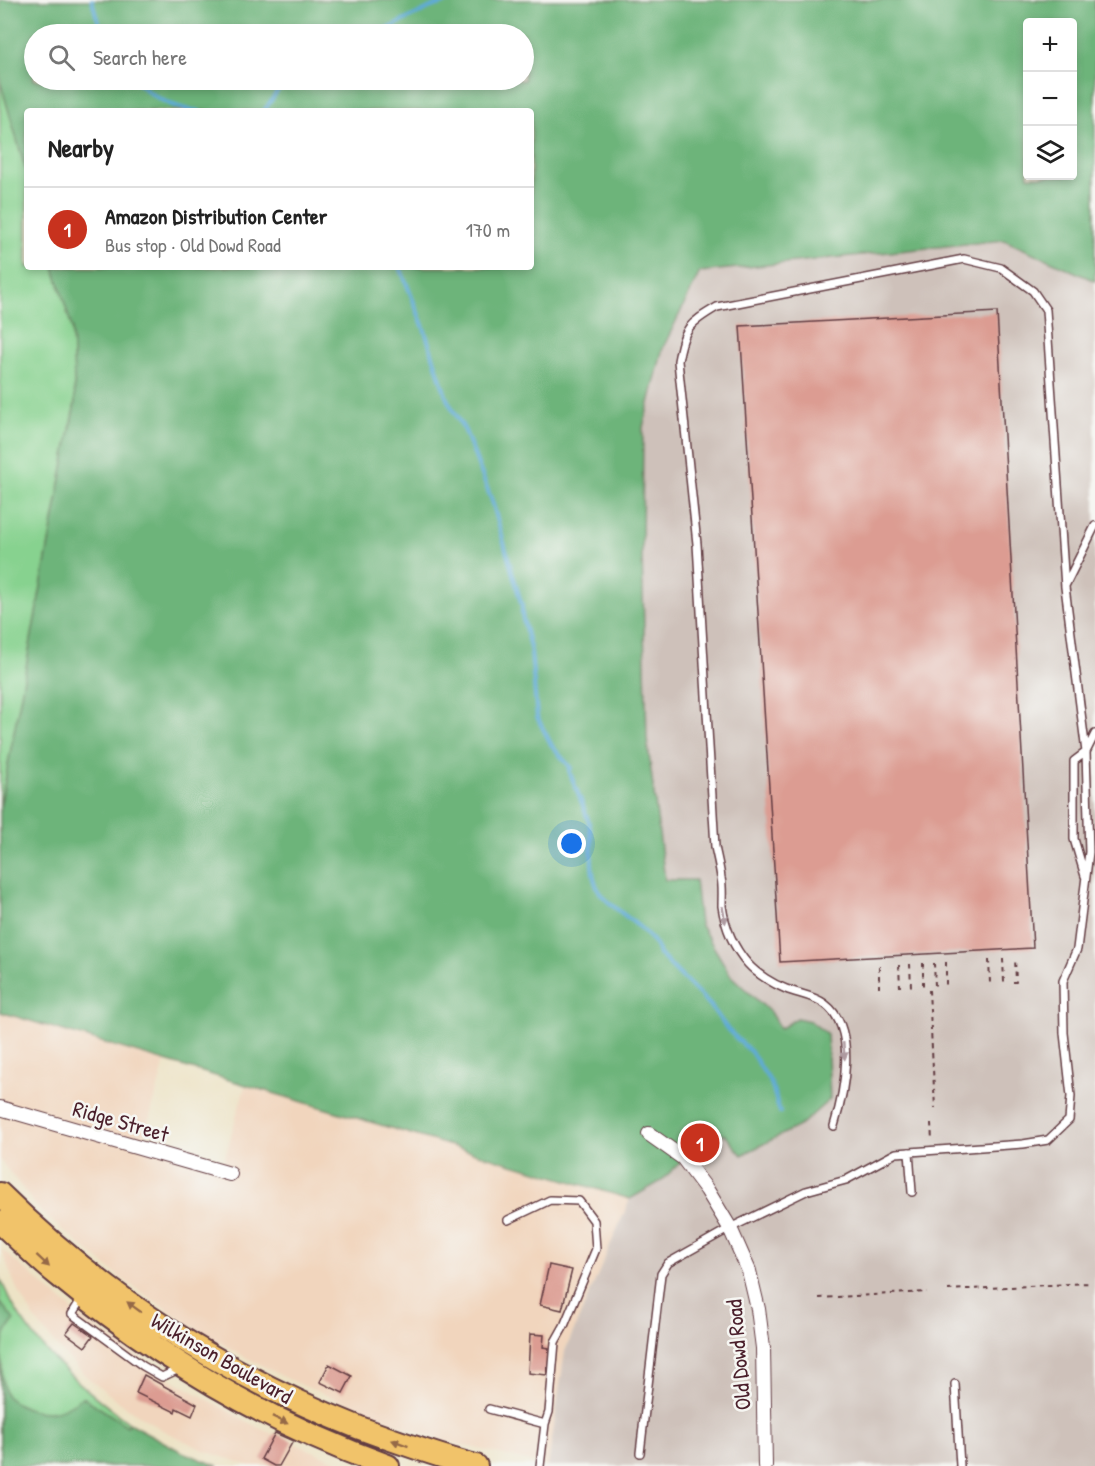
<!DOCTYPE html>
<meta charset="utf-8">
<style>
:root{--surface:#fff;--page:#f2f2f2;--text:#222;--muted:#767676;--line:#e0e0e0;--accent:#c8321e}
body{margin:0;font-family:"Patrick Hand",sans-serif;background:var(--page);color:var(--text)}
.controls{position:absolute;right:18px;top:18px;display:grid;overflow:hidden;border-radius:6px;box-shadow:0 3px 9px #0003}
.controls button{width:54px;height:54px;display:grid;place-items:center;padding:0;border:0;border-bottom:2px solid var(--line);background:var(--surface);color:var(--text);font:30px sans-serif}
.you{position:absolute;left:572px;top:844px;width:21px;height:21px;margin:-15px;border:4px solid #fff;border-radius:50%;background:#1a73e8;box-shadow:0 0 0 9px #1a73e833}
.badge{display:grid;place-items:center;width:39px;height:39px;border-radius:50%;background:var(--accent);color:#fff;font-size:20px;font-weight:700}
.pin{position:absolute;translate:-50% -50%;border:3px solid #fff;box-shadow:0 2px 6px #0006}
.list{margin:0;padding:0;list-style:none}
h2{display:flex;justify-content:space-between;align-items:center;height:78px;margin:0;padding:0 24px;font-size:26px}
h2 small{font-size:20px;font-weight:400;color:var(--muted)}
.list li{display:grid;grid-template-columns:39px 1fr auto;gap:18px;align-items:center;box-sizing:border-box;height:84px;padding:0 24px;border-top:2px solid var(--line)}
.list b{display:block;font-size:22px;white-space:nowrap}
.list p{margin:0;font-size:20px;white-space:nowrap;color:var(--muted)}
.list em{font-size:20px;font-style:normal;color:var(--muted)}
.icon{flex:none;width:33px;height:33px;fill:none;stroke:currentColor;stroke-width:2;stroke-linecap:round;stroke-linejoin:round}
.map{position:relative;flex:none;width:1095px;height:1466px;overflow:hidden}
.search{position:absolute;background:var(--surface);box-shadow:0 3px 9px #0003;left:24px;top:24px;width:510px;height:66px;display:flex;align-items:center;gap:15px;box-sizing:border-box;padding:0 21px;border-radius:33px;color:var(--muted);font-size:22px}
.panel{position:absolute;background:var(--surface);box-shadow:0 3px 9px #0003;left:24px;top:108px;width:510px;height:162px;border-radius:6px}
.map>svg:first-child{display:block}
.built{fill:#f1d5bd}
.industrial{fill:#cec1ba}
.green{fill:#87d28f;stroke:#68785d;stroke-width:1.5}
.forest{fill:#6db47a;stroke:#5c6a52;stroke-width:1.5;fill-rule:evenodd}
.lines{fill:none;stroke-linecap:round;stroke-linejoin:round}
.stream{stroke:#5eaad7;stroke-width:4}
.building{fill:#dc9c92}
.service-casing{stroke:#623c42;stroke-width:10}
.minor-casing{stroke:#623c42;stroke-width:16}
.primary-casing{stroke:#623c42;stroke-width:26}
.path{stroke:#623c42;stroke-width:2;stroke-dasharray:4.5 4.5;stroke-linecap:butt}
.service{stroke:#fff;stroke-width:7}
.minor{stroke:#fff;stroke-width:14}
.primary{stroke:#f1c36a;stroke-width:22}
.oneway{fill:#ae9aa0}
.oneway2{fill:#956947}
.labels{text-anchor:middle;dominant-baseline:central;stroke-width:5;stroke-linejoin:round;paint-order:stroke}
.street-label{font-size:22px;fill:#4a1f2b;stroke:#f6f6f2}
</style>
<div class="map">
<svg width="1095" height="1466" viewBox="0 0 1095 1466">
<rect width="100%" height="100%" fill="#f6f6f2"/>
<filter id="ink" filterUnits="userSpaceOnUse"><feTurbulence type="fractalNoise" baseFrequency=".0167" numOctaves="2"/><feDisplacementMap in="SourceGraphic" scale="12" xChannelSelector="R" yChannelSelector="G"/><feConvolveMatrix kernelMatrix="1 2 1 2 8 2 1 2 1" color-interpolation-filters="sRGB"/></filter>
<filter id="wash" filterUnits="userSpaceOnUse"><feTurbulence type="fractalNoise" baseFrequency=".008" numOctaves="4" result="noise"/><feDisplacementMap in="SourceGraphic" scale="24" xChannelSelector="R" yChannelSelector="G"/><feGaussianBlur stdDeviation="1.35" result="paint"/><feColorMatrix in="noise" values="0 0 0 0 0 0 0 0 0 0 0 0 0 0 0 0 0 1.4 0 .05"/><feComposite in="paint" operator="in"/></filter>
<g filter="url(#wash)">
<rect width="100%" height="100%" fill="#ede3c6"/>
<path class="built" d="M0,1012L165,1062L143,1142L223,1164L245,1086L630,1199L565,1350L548,1466L442,1440L386,1420L290,1380L237,1353L178,1317L121,1278L42,1213L0,1160Z
M1,1249L88,1323L176,1382L259,1428L347,1466H251L208,1452L164,1431L126,1407L90,1380L58,1348L35,1319L16,1287Z"/>
<path class="industrial" d="M1095,230V1466H548L565,1351L630,1199L660,1182L694,1150L752,1090L664,977L531,267Z"/>
<path class="green" d="M0,81L27,174V267H54L72,328L75,403L0,808Z
M0,1277C23,1339 77,1384 129,1423L114,1466H0Z"/>
<path class="forest" d="M0,0H1095V281L1004,240L700,272L663,348L643,427L642,554L647,739L665,880H695L700,924L731,976L770,1012L780,1029L797,1018L810,1021L827,1034L830,1099L801,1125L742,1155L725,1135L711,1133L660,1182L630,1199L0,1012V808L75,403L72,328L54,267H531V111H27V174L0,81ZM1028,22H1072V176H1028ZM34,34H524V80H34Z
M0,1302L14,1320C12,1324 8,1328 6,1332C1,1343 0,1386 7,1396C9,1400 14,1402 18,1404C44,1417 60,1414 83,1397L127,1426L129,1423L182,1452L218,1466H0Z"/>
<g class="lines">
<path class="stream" d="M92,0L96,15L104,34
M377,34L431,7L454,0
M134,80C153,97 173,109 199,111
M264,111L285,80
M400,267L424,328L447,399L465,431L492,501L522,606V615L531,652L537,717L552,746L571,768L569,770C575,788 586,810 590,827C594,850 587,874 601,894C616,913 654,931 659,954L710,1005L728,1030L751,1052L771,1083L780,1112"/>
</g>
<g id="blocks">
<path class="building" d="M997,312L1033,948L780,962L740,326Z
M549,1265L572,1270L562,1310L540,1305Z
M74,1323L93,1336L85,1347L66,1333Z
M530,1334L544,1335L543,1347L549,1348L547,1375L528,1373Z
M329,1364L352,1376L343,1393L320,1382Z
M144,1375L197,1404L192,1416L176,1408L175,1412L136,1393Z
M275,1433L293,1441L279,1466H274L261,1459Z"/>
</g>
</g>
<g filter="url(#ink)">
<use href="#blocks" fill-opacity="0" stroke="#623c42" stroke-width="1.5"/>
<g class="lines">
<defs>
<path id="service" d="M1065,586L1095,526
M1085,876L1074,839V761L1086,752L1095,734
M909,1152L912,1192
M508,1220L550,1200L579,1201L594,1221L596,1249L564,1326L555,1342L549,1412L545,1424
M82,1298L72,1314L143,1366L162,1377L179,1369
M955,1384L960,1466
M489,1409L545,1424L540,1466
M640,1453L661,1274L668,1263L730,1228L806,1191L846,1180L896,1153L1023,1144L1048,1140L1069,1120L1071,1096L1064,1033L1063,981L1077,949L1089,852L1086,752L1065,587L1046,310L1033,291L1001,268L964,259L717,307C688,324 684,328 678,361L697,544L715,847C717,857 720,868 721,878C723,887 722,897 722,906C725,927 734,948 748,964C757,974 773,984 786,989C799,994 815,996 825,1004C858,1028 844,1094 834,1126"/>
<path id="minor" d="M0,1108L230,1174
M649,1134L683,1158L707,1190L730,1228L749,1271L758,1309L763,1348L765,1466"/>
<path id="primary" d="M0,1194C103,1296 225,1375 360,1428C398,1442 437,1456 476,1466
M0,1222C19,1239 37,1258 57,1274C156,1356 267,1423 388,1466"/>
</defs>
<use href="#service" class="service-casing"/>
<use href="#minor" class="minor-casing"/>
<use href="#primary" class="primary-casing"/>
<path class="path" d="M1003,959L1004,982
M989,960L990,983
M946,962V985
M923,963V986
M934,963L935,986
M910,964L911,987
M899,965L900,987
M879,966V988
M1013,982H1016L1015,958
M929,990L935,1108
M931,1123L932,1140
M948,1290L1090,1283
M819,1298L927,1292"/>
<use href="#service" class="service"/>
<use href="#minor" class="minor"/>
<use href="#primary" class="primary"/>
</g>
<defs><path id="oneway-solid" d="M-6-.8H1V-3.2L6.5 0L1 3.2V.8H-6Z" transform="scale(1.5)"/></defs>
<g class="oneway">
<use href="#oneway-solid" transform="translate(724 915) rotate(80)"/>
<use href="#oneway-solid" transform="translate(844 1051) rotate(85)"/>
</g>
<g class="oneway2">
<use href="#oneway-solid" transform="translate(43 1261) rotate(43)"/>
<use href="#oneway-solid" transform="translate(134 1307) rotate(-144)"/>
<use href="#oneway-solid" transform="translate(280 1420) rotate(26)"/>
<use href="#oneway-solid" transform="translate(400 1443) rotate(-160)"/>
</g>
</g>
<g class="labels">
<g class="street-label">
<text transform="translate(121 1121) rotate(16)">Ridge Street</text>
<text transform="translate(738 1355) rotate(-95)">Old Dowd Road</text>
<text transform="translate(222 1358) rotate(30)">Wilkinson Boulevard</text>
</g>
</g>
</svg>
<div class="controls">
<button>+</button>
<button>−</button>
<button><svg class="icon" aria-label="layers" viewBox="0 0 24 24"><path d="M12 4l9 5-9 5-9-5zM3 14l9 5 9-5"/></svg></button>
</div>
<div class="you"></div>
<div class="pin badge" style="left:700px;top:1143px">1</div>
<div class="search"><svg class="icon" aria-label="search" viewBox="0 0 24 24"><circle cx="10" cy="10" r="6"/><path d="M15 15l6 6"/></svg>Search here</div>
<section class="panel">
<h2>Nearby<small></small></h2>
<ul class="list">
<li><span class="badge">1</span><div><b>Amazon Distribution Center</b><p>Bus stop · Old Dowd Road</p></div><em>170 m</em></li>
</ul>
</section>
</div>
